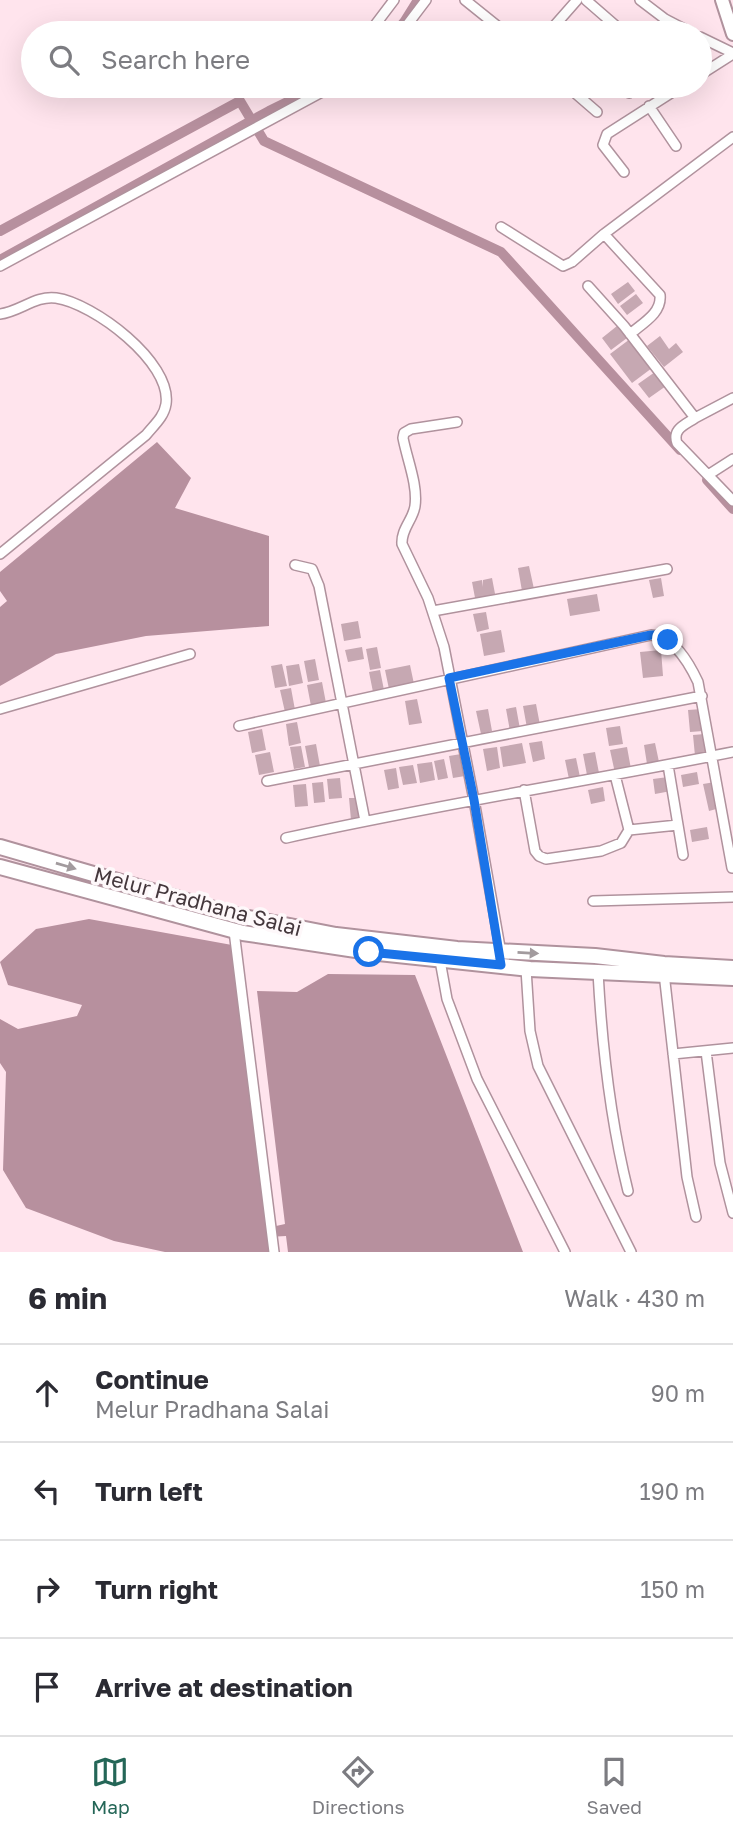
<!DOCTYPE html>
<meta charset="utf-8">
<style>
:root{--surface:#fff;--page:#f2f2f3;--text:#2b2b33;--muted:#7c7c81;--line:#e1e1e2;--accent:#246657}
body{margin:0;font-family:"Golos Text",sans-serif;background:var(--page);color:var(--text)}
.stop{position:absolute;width:21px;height:21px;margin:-16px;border:5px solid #1a73e8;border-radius:50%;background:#fff}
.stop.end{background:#1a73e8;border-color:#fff;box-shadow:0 2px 7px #0008}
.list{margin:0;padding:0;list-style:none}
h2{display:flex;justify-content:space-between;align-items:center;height:91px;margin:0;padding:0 28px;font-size:30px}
h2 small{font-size:23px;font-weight:400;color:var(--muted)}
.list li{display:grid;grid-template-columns:46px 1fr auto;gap:21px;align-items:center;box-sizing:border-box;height:98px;padding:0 28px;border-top:2px solid var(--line)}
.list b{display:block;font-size:26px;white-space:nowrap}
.list p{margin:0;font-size:23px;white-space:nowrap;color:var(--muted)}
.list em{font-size:23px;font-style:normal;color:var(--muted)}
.icon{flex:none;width:38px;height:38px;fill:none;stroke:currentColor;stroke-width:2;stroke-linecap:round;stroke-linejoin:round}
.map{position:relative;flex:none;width:733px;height:1252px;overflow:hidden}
.search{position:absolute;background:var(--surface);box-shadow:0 7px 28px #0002;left:21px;right:21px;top:21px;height:77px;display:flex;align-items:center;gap:18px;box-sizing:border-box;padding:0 24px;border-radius:38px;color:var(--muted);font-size:26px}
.sheet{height:483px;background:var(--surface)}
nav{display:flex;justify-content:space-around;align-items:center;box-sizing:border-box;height:98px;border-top:2px solid var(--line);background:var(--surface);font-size:19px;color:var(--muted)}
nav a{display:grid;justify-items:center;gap:4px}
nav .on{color:var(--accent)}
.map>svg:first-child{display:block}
.water{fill:#b7909e}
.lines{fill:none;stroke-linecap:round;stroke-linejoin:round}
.canal{stroke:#b7909e;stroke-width:10}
.building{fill:#c6a8b2}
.street-casing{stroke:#b0929d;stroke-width:12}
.secondary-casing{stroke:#b0929d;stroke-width:16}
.primary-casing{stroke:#b0929d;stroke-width:18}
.street{stroke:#fff;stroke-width:9}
.secondary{stroke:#fff;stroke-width:12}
.primary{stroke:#fff;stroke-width:14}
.oneway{fill:#a29b9e}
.route{stroke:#1a73e8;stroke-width:9}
.labels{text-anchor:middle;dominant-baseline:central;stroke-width:7;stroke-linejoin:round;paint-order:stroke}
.street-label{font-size:21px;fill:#44373c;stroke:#fef8fa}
</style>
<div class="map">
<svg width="733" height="1252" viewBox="0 0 733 1252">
<rect width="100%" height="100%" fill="#ffe4ed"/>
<path class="water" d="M157,442L191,478L175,508L269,536V626L146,636L56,654L0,686V607L7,601L0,591V572Z
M89,919L232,945L267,1228L285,1224L257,991L297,992L328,974L415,975L523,1252H288L286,1236L268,1237L269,1252H165L114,1241L26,1208L3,1170L6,1072L0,1063V1019L18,1029L77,1016L82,1005L8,985L0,962L36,929Z"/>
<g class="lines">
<path class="canal" d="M395,33L405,21L418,0
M0,231L240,101L264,141L501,252L680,450
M0,260L269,111L320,86
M707,480L733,509"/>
</g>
<path class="building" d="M628,282L635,291L618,304L611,294Z
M636,294L643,303L627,315L620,306Z
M617,326L627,338L611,350L602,338Z
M660,336L669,349L676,343L683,352L664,367L647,346Z
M630,339L652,368L632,383L610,354Z
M655,372L666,386L649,398L638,384Z
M529,566L534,589L522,591L518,568Z
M492,578L496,599L476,603L472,582L482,580L483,587V580Z
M661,578L664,596L653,598L649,580Z
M597,594L600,611L570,616L567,599Z
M486,612L489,629L477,632L473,614Z
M358,621L361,638L344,641L341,624Z
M501,630L505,652L484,656L480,634Z
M362,647L364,659L348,662L345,650Z
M377,647L381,668L370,670L366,649Z
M661,650L663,676L643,678L640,652Z
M315,659L319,680L308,682L304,661Z
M282,664L287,686L275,688L271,666Z
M299,664L303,683L289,686L286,666Z
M410,665L414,684L389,689L385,670Z
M380,670L384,690L373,692L369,672Z
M322,682L326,703L311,706L307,685Z
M291,688L295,710L285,712L280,690Z
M417,699L422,723L409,725L405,701Z
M536,704L540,725L527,728L523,706Z
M516,707L520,729L510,731L506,709Z
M488,709L492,731L481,734L476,711Z
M702,709L703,731L690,732L688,710Z
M297,722L301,743L289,746L286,724Z
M620,726L623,744L609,746L606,728Z
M262,729L266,750L252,753L248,732Z
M705,734L707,755L695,756L693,735Z
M542,741L545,759L533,762L529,743Z
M522,743L526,763L503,767L500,747Z
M655,743L659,762L647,764L644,745Z
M316,744L320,766L309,767L305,746Z
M301,746L305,767L294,769L290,747Z
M497,747L500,768L487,771L483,749Z
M627,747L631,769L615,773L610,750Z
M270,752L274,772L259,775L255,755Z
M595,752L599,773L587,775L583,754Z
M461,754L465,776L453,778L449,756Z
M576,758L580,777L569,779L565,760Z
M444,759L448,778L438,780L434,761Z
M432,762L435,780L420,783L417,764Z
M413,765L417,783L403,785L399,767Z
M396,768L399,788L388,790L384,770Z
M697,772L699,784L683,787L681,775Z
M668,777L671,791L655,794L653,779Z
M340,778L342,798L329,799L327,779Z
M323,782L325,802L314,803L312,783Z
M715,782L720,808L709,811L703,784Z
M306,784L308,806L295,807L293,785Z
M603,787L605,801L591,804L588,790Z
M349,798H359L361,820H351Z
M707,827L709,839L692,842L690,830Z"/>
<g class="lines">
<defs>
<path id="street" d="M465,0L506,33
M586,0L624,33
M640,0L665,19L692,33
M555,25L564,33
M369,33L394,0
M401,33L426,0
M548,33L577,0
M700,37L733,53
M700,75L733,54
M567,86L597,112
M621,86L629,93
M649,106L676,146
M624,172L603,145L607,134L682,86
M501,227L563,266L572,262L604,234L660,295C662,313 643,323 630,334
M604,234L733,137
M0,266L333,86
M588,286L624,326L695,418C685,425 672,429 677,443L733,501
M0,314C19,312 36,295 56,298C93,303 172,362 166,404C164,417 154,425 146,435L0,554
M695,418L733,398
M457,422L411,429L404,433L403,438C407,459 418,485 415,506C413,520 401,529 402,544L428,598L444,647L474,800L501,953
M708,475L733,459
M295,565L312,569L319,586L365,821
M433,611L667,569
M0,709L190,654
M239,726L651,635C674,636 689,663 698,682L732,868
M668,765L683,855
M267,781L702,696
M524,790L535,851L539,856L546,859L601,851L621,843L629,830L615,775
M629,830L678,825
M286,838C434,805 584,782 733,752
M593,901L733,897
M234,931L274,1252
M439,955L447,999L477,1079L565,1252
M526,969L530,1031L538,1066L631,1252
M598,972C602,1047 610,1119 628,1191
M664,973L687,1177L696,1217
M706,1051L720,1163L733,1213
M673,1054L733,1048"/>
<path id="secondary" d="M722,0L733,34"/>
<path id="primary" d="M0,847L238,916L336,935L457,949L595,956L664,964L733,968
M0,867L243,933L369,952L530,969L733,978"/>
</defs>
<use href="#street" class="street-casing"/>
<use href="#secondary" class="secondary-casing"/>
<use href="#primary" class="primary-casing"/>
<use href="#street" class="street"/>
<use href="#secondary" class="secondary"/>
<use href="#primary" class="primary"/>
</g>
<defs><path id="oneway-solid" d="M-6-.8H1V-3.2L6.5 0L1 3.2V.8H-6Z" transform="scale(1.75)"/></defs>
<g class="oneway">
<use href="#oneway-solid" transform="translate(66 866) rotate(16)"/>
<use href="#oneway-solid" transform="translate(528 953) rotate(3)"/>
</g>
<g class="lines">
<path class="route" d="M369,952L501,965L474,800L449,678L651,635H660L668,640"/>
</g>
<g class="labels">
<g class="street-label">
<text transform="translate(198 901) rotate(15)">Melur Pradhana Salai</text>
</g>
</g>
</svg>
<div class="stop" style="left:369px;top:952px"></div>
<div class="stop end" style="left:668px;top:640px"></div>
<div class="search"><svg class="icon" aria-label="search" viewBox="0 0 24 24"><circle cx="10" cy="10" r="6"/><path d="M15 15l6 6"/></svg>Search here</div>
</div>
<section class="sheet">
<h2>6 min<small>Walk · 430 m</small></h2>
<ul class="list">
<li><svg class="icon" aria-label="ahead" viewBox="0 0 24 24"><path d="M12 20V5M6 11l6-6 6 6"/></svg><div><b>Continue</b><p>Melur Pradhana Salai</p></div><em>90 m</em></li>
<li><svg class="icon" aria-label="left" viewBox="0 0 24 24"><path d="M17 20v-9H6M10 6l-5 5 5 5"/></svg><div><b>Turn left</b></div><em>190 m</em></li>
<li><svg class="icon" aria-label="right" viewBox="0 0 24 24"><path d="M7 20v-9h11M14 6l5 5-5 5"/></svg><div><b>Turn right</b></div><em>150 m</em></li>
<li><svg class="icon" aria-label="arrive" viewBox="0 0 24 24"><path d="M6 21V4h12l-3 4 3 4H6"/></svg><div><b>Arrive at destination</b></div></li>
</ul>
</section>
<nav>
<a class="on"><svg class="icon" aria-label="map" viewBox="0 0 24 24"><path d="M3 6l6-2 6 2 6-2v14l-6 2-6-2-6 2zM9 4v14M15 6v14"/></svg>Map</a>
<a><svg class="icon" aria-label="directions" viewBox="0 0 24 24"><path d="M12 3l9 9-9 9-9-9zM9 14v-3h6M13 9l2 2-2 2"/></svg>Directions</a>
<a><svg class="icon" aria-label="saved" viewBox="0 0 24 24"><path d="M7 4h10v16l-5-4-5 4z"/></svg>Saved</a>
</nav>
